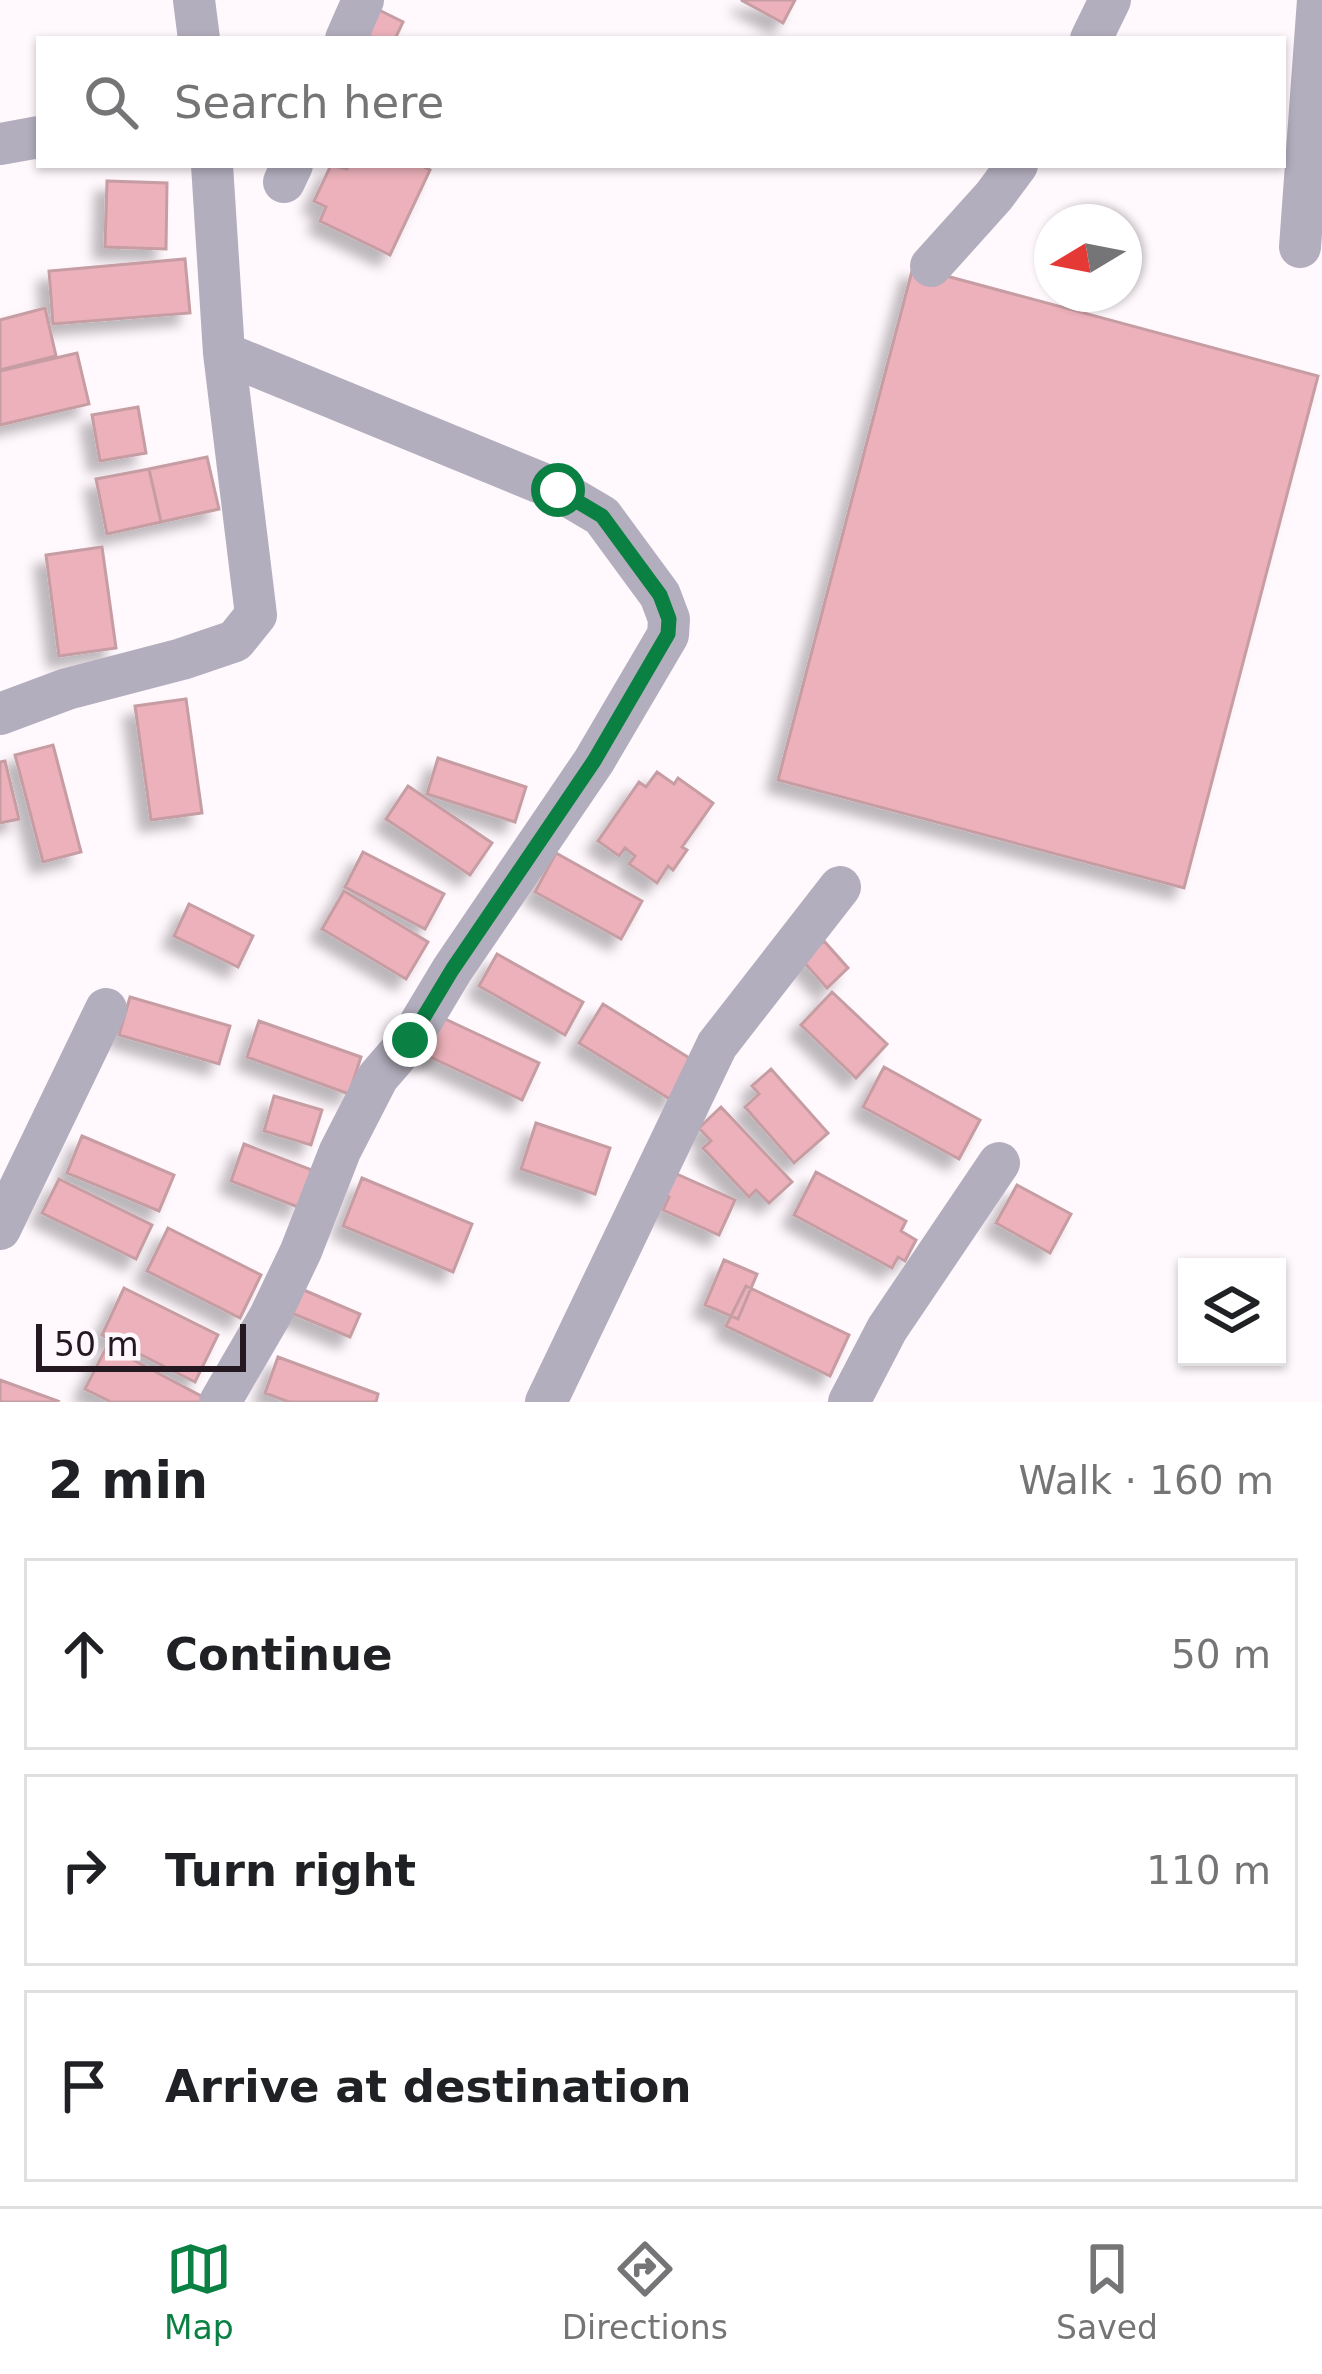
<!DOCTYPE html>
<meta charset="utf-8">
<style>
:root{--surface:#fff;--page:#f6f6f6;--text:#202124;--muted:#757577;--line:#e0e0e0;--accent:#0b8043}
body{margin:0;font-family:"DejaVu Sans",sans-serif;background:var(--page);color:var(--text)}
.controls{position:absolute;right:36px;bottom:36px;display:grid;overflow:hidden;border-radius:0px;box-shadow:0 3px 9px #0004}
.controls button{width:108px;height:108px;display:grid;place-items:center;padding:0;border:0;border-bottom:3px solid var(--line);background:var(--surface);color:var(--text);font:60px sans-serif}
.compass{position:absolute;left:1034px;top:204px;width:108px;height:108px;border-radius:50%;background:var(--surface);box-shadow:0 3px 9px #0004;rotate:260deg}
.scale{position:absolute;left:36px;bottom:30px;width:210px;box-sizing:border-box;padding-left:12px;border:6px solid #241821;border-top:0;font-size:33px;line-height:42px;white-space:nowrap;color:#241821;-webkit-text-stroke:9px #fff8fd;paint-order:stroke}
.stop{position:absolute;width:36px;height:36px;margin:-27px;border:9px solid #0b8043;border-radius:50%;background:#fff}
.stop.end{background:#0b8043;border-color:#fff;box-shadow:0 3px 12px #0008}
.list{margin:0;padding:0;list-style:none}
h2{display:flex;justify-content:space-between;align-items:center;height:156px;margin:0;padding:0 48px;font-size:51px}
h2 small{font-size:39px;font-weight:400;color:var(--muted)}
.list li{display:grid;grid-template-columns:78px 1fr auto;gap:36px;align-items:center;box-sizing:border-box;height:192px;margin:0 24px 24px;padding:0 24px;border:3px solid var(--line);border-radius:0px}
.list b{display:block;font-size:45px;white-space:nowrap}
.list em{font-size:39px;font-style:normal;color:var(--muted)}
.icon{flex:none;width:66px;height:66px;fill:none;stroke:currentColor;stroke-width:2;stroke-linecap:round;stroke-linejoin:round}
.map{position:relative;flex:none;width:1322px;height:1402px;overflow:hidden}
.search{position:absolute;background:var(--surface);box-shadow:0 3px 9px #0004;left:36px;right:36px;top:36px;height:132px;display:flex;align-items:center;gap:30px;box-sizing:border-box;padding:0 42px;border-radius:0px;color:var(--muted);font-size:45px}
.sheet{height:804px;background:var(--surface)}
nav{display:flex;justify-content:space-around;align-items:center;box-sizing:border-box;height:168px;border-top:3px solid var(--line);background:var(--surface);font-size:33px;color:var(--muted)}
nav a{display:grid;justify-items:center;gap:6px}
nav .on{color:var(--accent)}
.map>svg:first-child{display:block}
.building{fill:#ecb1ba;stroke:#c69da3;stroke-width:3;filter:url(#shadow)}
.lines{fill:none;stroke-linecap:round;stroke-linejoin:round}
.minor{stroke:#b3aebd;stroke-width:42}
.route{stroke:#0b8043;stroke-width:15}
</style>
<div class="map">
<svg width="1322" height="1402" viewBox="0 0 1322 1402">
<defs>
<filter id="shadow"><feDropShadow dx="-11" dy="11" stdDeviation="6" flood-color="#0004"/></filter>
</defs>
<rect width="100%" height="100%" fill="#fff8fd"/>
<path class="building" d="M741,0H795L783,23Z
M377,9L403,22L395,39H376L365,34Z
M331,165L347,169L349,165H420L430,170L390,255L320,221L326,207L314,201Z
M107,181L167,183L166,249L105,247Z
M185,259L190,313L53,324L49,271Z
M913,267L1318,376L1184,888L778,780Z
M45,308L56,356L0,370V320Z
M77,353L89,404L0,425V371Z
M138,407L146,453L100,461L92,415Z
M207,457L219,509L161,522L149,469Z
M149,469L161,522L107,534L96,479Z
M102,547L116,648L59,656L46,555Z
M186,699L202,813L151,820L135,706Z
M53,745L81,852L43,862L15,755Z
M438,758L526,787L515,822L427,794Z
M5,761L19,819L0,823V762Z
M657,772L674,784L678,778L713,803L682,847L687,850L673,870L668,866L657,883L629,864L635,856L625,848L619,856L598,841L639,782L646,787Z
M408,786L492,843L470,875L386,819Z
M363,852L444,894L425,929L345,887Z
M556,853L642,901L621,939L535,892Z
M344,891L428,942L406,979L322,929Z
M189,904L253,936L238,967L174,936Z
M824,941L848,968L827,988L802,960Z
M497,954L583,1002L565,1035L479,986Z
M832,992L887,1044L856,1078L801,1025Z
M130,997L230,1026L219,1064L119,1035Z
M603,1004L691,1059L673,1101L579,1043Z
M443,1018L539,1063L522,1100L426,1055Z
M259,1021L361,1057L349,1094L247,1057Z
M884,1067L980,1120L959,1159L863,1107Z
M771,1069L828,1133L794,1163L745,1107L759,1094L752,1086Z
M274,1096L322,1110L311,1145L264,1131Z
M721,1107L792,1182L769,1203L756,1190L749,1197L703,1148L711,1141L699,1128Z
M536,1123L610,1148L595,1194L521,1169Z
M82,1136L174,1175L159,1211L67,1173Z
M244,1144L312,1170L298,1207L231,1181Z
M670,1171L735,1200L719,1235L663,1210L669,1197L660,1193Z
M816,1172L906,1221L901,1231L916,1240L905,1261L898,1257L892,1268L794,1215Z
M362,1178L472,1224L453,1272L343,1226Z
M59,1179L152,1225L136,1259L42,1213Z
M1017,1185L1071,1214L1050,1253L996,1223Z
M168,1228L261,1275L240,1318L147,1271Z
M724,1260L757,1274L738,1319L705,1305Z
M746,1286L849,1335L830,1376L726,1326Z
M124,1288L218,1335L195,1382L102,1335Z
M299,1288L360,1314L350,1337L289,1312Z
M107,1346L203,1397L201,1402H111L85,1389Z
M278,1357L378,1394L376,1402H289L265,1393Z
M0,1380L58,1401L57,1402H0Z"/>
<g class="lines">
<path class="minor" d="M194,0L199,39
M346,39L363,0
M1091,39L1110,0
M0,144L39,137
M284,182L292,165
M1300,247L1318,0
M931,266L994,196L1017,165
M0,714L67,689L182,659L235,641L256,615L224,353L212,165
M0,1229L106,1009
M220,1402L270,1316L301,1251L340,1151L378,1077L410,1040L452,970L594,761L668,635L669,619L660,595L602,516L558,490L224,353
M546,1402L717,1045L840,887
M849,1402L887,1329L999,1163"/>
</g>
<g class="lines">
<path class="route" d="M410,1040L452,970L594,761L668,634L669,619L660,595L602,516L558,490"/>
</g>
</svg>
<div class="controls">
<button><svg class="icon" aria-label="layers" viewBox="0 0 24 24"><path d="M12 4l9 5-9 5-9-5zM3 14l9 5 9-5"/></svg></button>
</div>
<svg class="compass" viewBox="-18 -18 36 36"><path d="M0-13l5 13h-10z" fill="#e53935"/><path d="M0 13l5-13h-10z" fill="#757577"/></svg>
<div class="scale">50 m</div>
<div class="stop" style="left:558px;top:490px"></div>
<div class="stop end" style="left:410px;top:1040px"></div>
<div class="search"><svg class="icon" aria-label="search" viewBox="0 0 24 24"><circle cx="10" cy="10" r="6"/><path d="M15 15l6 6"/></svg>Search here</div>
</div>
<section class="sheet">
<h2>2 min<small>Walk · 160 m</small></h2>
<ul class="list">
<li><svg class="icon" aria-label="ahead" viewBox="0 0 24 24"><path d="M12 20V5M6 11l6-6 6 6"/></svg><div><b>Continue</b></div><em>50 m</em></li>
<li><svg class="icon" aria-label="right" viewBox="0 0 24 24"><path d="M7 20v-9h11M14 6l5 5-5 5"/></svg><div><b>Turn right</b></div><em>110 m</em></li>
<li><svg class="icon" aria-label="arrive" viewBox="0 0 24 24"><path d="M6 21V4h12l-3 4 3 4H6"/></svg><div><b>Arrive at destination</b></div></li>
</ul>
</section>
<nav>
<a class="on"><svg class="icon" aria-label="map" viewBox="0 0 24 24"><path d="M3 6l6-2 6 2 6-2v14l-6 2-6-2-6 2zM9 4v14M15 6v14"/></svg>Map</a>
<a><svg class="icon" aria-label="directions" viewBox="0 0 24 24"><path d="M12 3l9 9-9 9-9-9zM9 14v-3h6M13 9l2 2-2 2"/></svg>Directions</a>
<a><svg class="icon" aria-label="saved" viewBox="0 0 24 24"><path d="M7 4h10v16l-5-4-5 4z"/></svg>Saved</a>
</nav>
